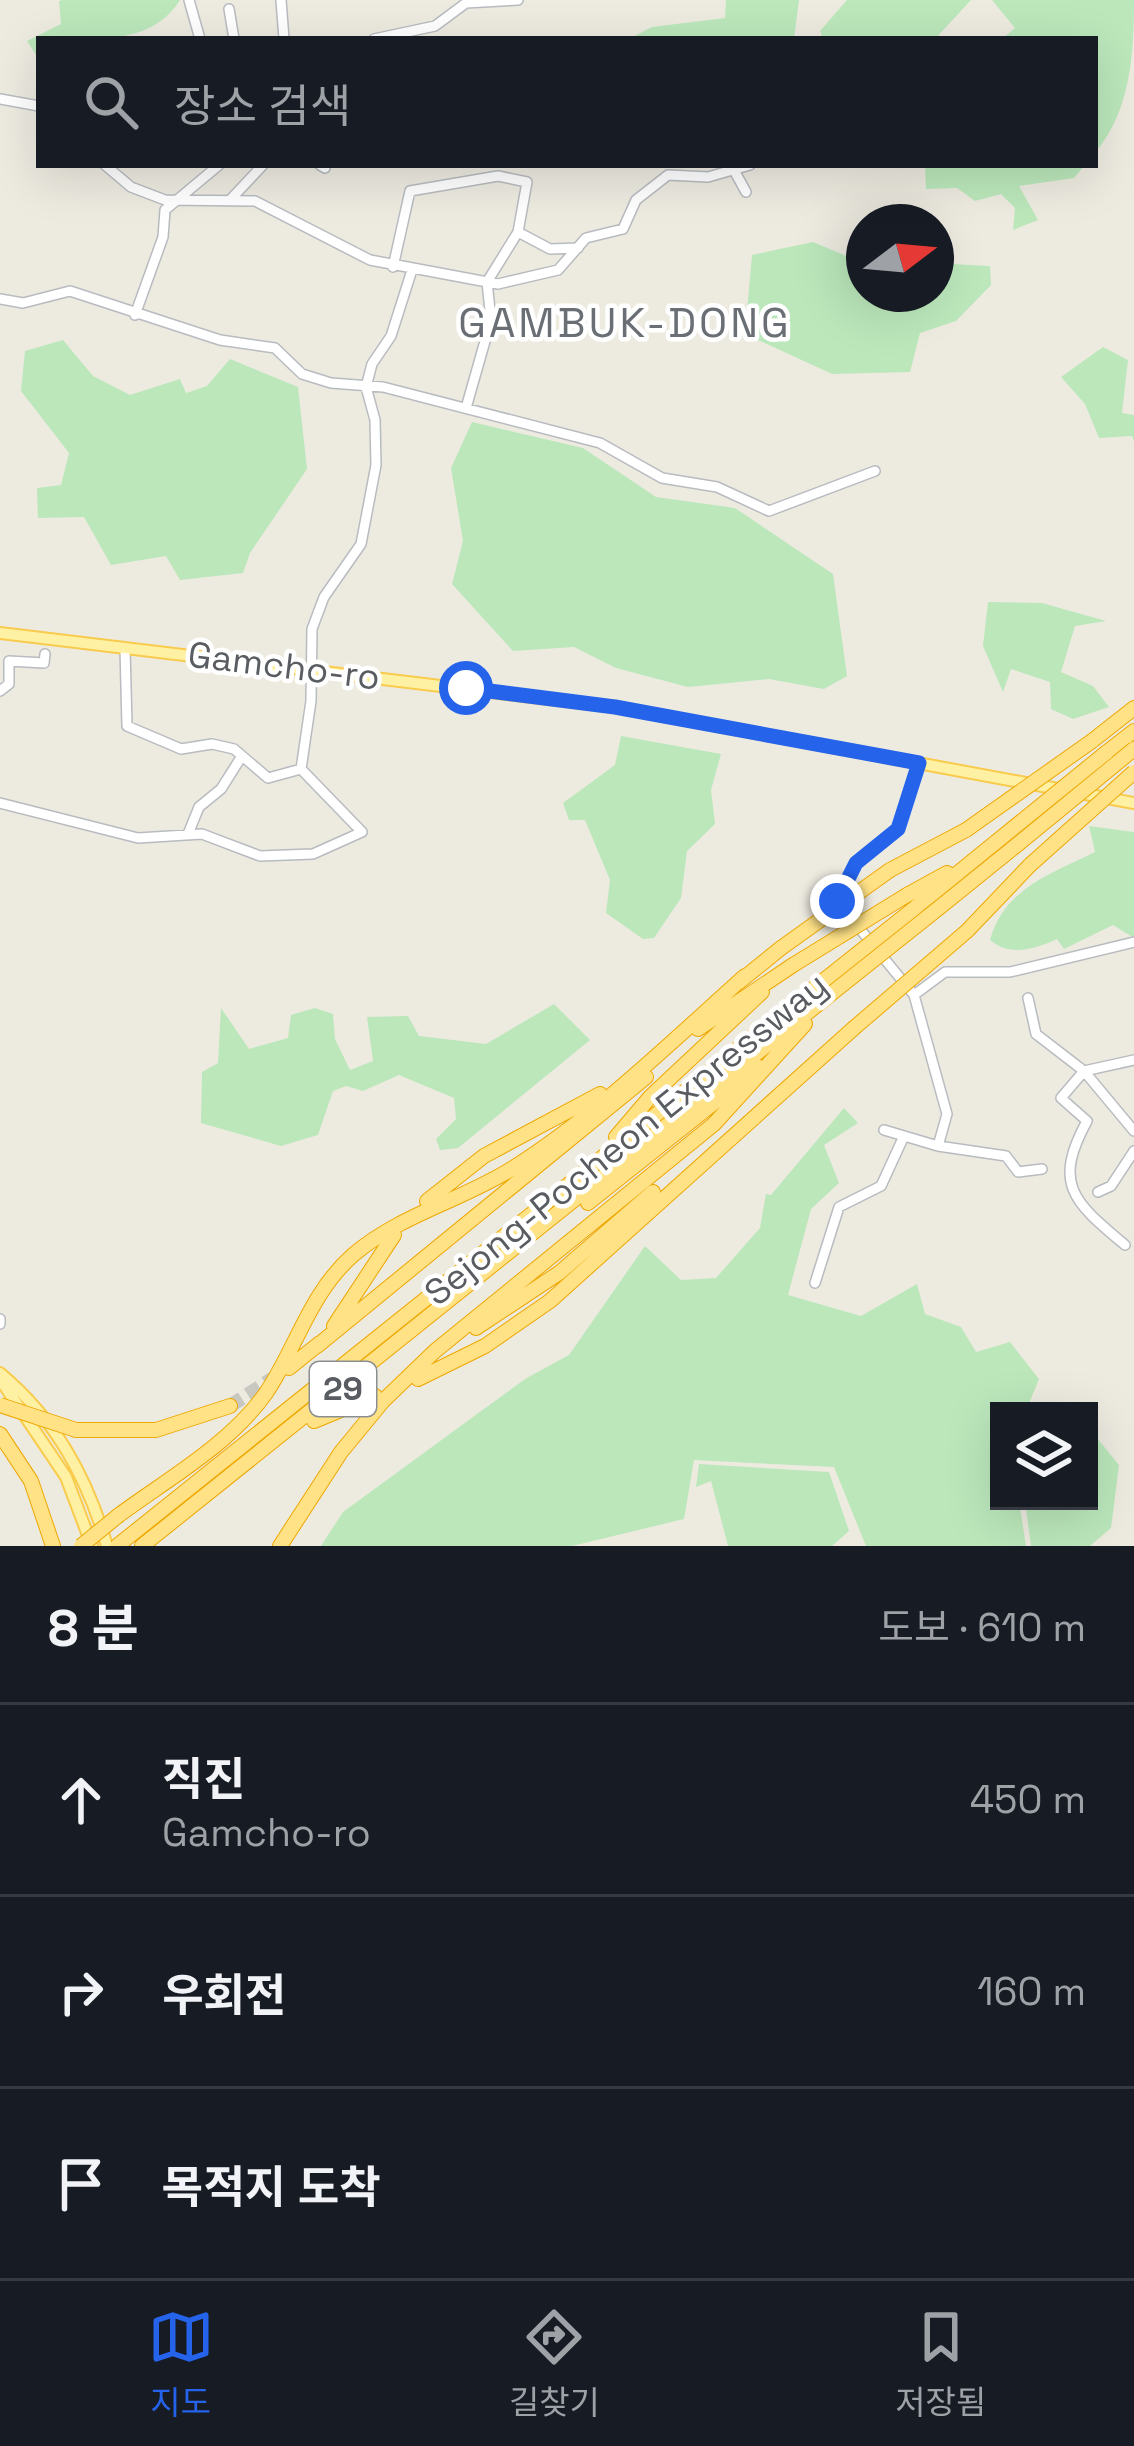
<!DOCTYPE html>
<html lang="ko">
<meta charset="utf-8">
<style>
:root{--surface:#171b24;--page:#20242c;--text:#f1f3f6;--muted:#9ea1a6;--line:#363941;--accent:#2563eb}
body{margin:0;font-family:"Space Grotesk","Noto Sans KR",sans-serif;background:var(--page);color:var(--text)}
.controls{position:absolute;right:36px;bottom:36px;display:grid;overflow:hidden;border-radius:0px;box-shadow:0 12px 48px #0002}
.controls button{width:108px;height:108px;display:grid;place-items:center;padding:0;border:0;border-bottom:3px solid var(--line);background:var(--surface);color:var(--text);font:60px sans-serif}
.compass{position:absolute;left:846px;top:204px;width:108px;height:108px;border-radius:50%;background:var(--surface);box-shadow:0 12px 48px #0002;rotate:74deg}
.stop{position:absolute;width:36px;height:36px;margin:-27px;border:9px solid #2563eb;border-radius:50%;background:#fff}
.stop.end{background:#2563eb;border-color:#fff;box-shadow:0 3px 12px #0008}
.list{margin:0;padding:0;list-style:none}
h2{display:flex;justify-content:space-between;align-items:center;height:156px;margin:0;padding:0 48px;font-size:51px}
h2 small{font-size:39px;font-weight:400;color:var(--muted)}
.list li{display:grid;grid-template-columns:78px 1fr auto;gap:36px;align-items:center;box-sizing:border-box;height:192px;padding:0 48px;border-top:3px solid var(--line)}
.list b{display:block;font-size:45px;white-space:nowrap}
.list p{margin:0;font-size:39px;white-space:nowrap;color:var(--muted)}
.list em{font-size:39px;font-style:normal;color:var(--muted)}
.icon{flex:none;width:66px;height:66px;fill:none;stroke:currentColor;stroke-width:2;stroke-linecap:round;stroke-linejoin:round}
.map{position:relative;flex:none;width:1134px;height:1546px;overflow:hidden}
.search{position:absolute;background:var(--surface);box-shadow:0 12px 48px #0002;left:36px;right:36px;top:36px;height:132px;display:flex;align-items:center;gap:30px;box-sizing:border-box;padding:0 42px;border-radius:0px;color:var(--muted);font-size:45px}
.sheet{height:732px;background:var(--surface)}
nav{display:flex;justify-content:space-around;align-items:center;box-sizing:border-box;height:168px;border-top:3px solid var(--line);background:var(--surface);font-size:33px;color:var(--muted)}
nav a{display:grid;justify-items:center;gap:6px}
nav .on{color:var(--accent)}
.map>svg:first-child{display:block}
.green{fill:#bbe7bb}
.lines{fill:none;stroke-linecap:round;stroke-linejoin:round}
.highway-tunnel{stroke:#c8c8c0;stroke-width:14;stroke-dasharray:14 7;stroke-linecap:butt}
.minor-casing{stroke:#b8bbc0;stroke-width:12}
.major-casing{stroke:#f9cb4d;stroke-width:14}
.highway-casing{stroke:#eea700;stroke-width:16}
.minor{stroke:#fff;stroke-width:9}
.major{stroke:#fff1a4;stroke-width:10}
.highway{stroke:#ffe286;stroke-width:14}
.highway-bridge-casing{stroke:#eea700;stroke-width:16;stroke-linecap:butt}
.highway-bridge{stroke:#ffe286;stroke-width:14}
.route{stroke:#2563eb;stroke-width:15}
.labels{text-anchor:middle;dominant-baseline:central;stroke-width:9;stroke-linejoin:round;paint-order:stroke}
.shield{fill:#fff;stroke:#8b8e91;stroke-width:3}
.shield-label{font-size:33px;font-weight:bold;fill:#595d62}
.street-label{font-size:36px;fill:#595d62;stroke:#fff}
.quarter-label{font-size:42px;letter-spacing:3px;fill:#6a6f75;stroke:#fff}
</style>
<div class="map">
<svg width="1134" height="1546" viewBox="0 0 1134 1546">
<rect width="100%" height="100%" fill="#edebe0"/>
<path class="green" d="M63,0H180C151,47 90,39 39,39L38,58L27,41L61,24L59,1Z
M726,0H799L794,39H629L652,27L725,18Z
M847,0H971L935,39H823L820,31Z
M992,0H1134C1134,53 1131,110 1095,153V39H1002L1015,28Z
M925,165H1085L1074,178L1019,186L1038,220L1013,230L1015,208L1001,194L975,201L957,188L926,189Z
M813,242L849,257L864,253V294H936V243L949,249L951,264L990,266L991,285L956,321L920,333L910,372L832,374L745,334L752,255Z
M63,340L93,376L130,395L180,379L186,393L207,386L230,359L298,387L307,469L250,553L243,573L180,580L166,556L111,565L84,517L38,518L37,488L61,485L69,453L21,391L25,351Z
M1103,347L1128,360L1122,413L1134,415V441L1132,436L1099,438L1085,404L1061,377Z
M472,422L583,448L656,497L735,508L833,574L847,676L824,689L769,679L688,687L616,668L574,647L513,651L452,584L463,541L451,468Z
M988,602L1042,603L1106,621L1075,626L1061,672L1093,686L1109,707L1073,719L1051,709L1050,682L1011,669L1003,692L983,646Z
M621,736L721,754L711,790L715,824L687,851L681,898L654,938L643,939L606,913L610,880L585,820H569L563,803L615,765Z
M1089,826L1134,832V938L1113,925L1064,949L1057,939C1035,949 1010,957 990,940C1004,889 1050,874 1095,852Z
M554,1004L590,1040L458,1148L440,1150L436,1139L456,1119L454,1098L399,1075L363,1091L346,1086L333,1091L318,1135L281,1146L201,1123L202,1072L218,1063L221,1008L249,1049L288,1038L291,1015L315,1008L333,1014L335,1039L350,1070L373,1061L367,1017L408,1016L419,1036L486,1044Z
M844,1108L858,1123L824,1145L839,1183L811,1209L788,1295L861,1316L917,1284L925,1314L961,1327L976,1352L1010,1342L1039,1379L1026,1411H999V1501H1019L1026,1546H866L834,1467L694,1460L684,1519L572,1546H321L343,1512L525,1379L569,1355L645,1246L681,1280L716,1278L760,1228L766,1194L771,1195Z
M1089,1428L1119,1465L1111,1528L1090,1546H1031L1025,1501H1089Z
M699,1464L829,1472L849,1531L832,1546H728L711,1481L696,1487Z"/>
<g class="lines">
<path class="highway-tunnel" d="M230,1406L275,1377"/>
<defs>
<path id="minor" d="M189,0L200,39
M281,0L284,39
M229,9L234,39
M374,39L435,26L466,3L518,0
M0,99L39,106
M105,165L131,187L165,200L255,201L370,260L498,284L558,270L586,238L623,229L636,200L668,175L708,177L750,165
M320,165L325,168
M735,172L746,192
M230,200L263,165
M518,232L550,249L578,248
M393,267L410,191L498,176L527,182L518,232L487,282L491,320L466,408
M0,299L23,303L70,291L220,340L275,348L302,374L331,383L383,387L600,443L662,478L717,487L769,511L875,471
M135,315L163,237L165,210L219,165
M125,648L127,726L181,749L212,744L234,749L268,778L301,769
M0,691L9,684V661L44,663L45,654
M919,763L898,829L856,863L837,901L914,995L945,972H1010L1134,942
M0,803L138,838L202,834L260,856L313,854L362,832L301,769L311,701L312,629L324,597L361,544L376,465L375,420L366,387L372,364L391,336L412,270
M188,834L199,807L221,789L240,759
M914,995L947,1114L938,1146L1006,1156L1018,1172L1042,1169
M1028,998L1036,1034L1084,1071L1134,1131
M884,1130L938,1146
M1098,1192L1111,1186L1134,1151
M1125,1245C1074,1202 1052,1185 1087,1121L1061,1098L1084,1071L1134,1060
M815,1283L839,1207L881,1186L904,1136
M0,1319V1324"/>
<path id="major" d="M0,633L615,707L1134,803
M0,1373C56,1420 87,1477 107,1546
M0,1379L66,1477L92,1546"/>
<path id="highway" d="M1092,741L1134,708
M1107,752L1134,731
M890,870L966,830
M907,895L947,873
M916,907L996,842
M940,907L1018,844
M967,931L1030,865
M739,982L781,948
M698,1029L793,965
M616,1137L651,1096L762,992
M427,1201L484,1156L600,1094
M588,1203L759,1067
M334,1326L394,1235
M476,1328L559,1273L653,1192
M317,1346L646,1077
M289,1368L320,1343
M418,1379L485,1346L550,1301L854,1028
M314,1421L375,1396
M76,1430H156L230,1406
M0,1434L31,1481L53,1546
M119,1515C168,1479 230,1444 266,1393C297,1347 309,1294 353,1255C401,1214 461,1201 513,1168C598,1114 670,1043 745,976
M117,1546L823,981
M142,1546L832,993
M280,1546L341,1452L383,1401L435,1351L714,1124L805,1024"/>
</defs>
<use href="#minor" class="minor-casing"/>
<use href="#major" class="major-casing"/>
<use href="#highway" class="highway-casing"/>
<use href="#minor" class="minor"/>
<use href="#major" class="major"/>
<use href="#highway" class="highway"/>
<defs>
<path id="highway-bridge" d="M966,830L1092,741
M996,842L1107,752
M1018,844L1134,749
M1030,865L1134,772
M781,948L890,870
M793,965L907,895
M823,981L916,907
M832,993L940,907
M854,1028L967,931
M0,1405L76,1430
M81,1546L119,1515"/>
</defs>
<use href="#highway-bridge" class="highway-bridge-casing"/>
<use href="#highway-bridge" class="highway-bridge"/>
</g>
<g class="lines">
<path class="route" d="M466,688L615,707L919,763L898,829L856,863L837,901"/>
</g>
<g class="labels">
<rect class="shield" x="310" y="1362" width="66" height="54" rx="9"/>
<g class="shield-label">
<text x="343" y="1389">29</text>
</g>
<g class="street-label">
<text transform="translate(284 666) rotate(7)">Gamcho-ro</text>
<text transform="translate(626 1139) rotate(-39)">Sejong-Pocheon Expressway</text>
</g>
<g class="quarter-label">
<text x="625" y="322">GAMBUK-DONG</text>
</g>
</g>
</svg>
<div class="controls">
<button><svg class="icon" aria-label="layers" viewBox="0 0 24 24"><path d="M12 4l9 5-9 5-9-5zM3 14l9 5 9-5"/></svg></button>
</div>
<svg class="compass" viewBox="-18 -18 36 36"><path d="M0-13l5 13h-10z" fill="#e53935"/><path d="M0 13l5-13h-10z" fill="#9ea1a6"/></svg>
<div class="stop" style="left:466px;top:688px"></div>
<div class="stop end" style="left:837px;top:901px"></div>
<div class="search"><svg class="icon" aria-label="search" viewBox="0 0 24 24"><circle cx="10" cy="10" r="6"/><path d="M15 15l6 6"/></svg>장소 검색</div>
</div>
<section class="sheet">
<h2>8 분<small>도보 · 610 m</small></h2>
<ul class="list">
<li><svg class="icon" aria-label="ahead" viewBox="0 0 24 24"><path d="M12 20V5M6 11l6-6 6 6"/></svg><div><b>직진</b><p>Gamcho-ro</p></div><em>450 m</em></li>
<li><svg class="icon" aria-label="right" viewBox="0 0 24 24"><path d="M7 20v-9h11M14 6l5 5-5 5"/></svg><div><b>우회전</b></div><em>160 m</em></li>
<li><svg class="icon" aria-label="arrive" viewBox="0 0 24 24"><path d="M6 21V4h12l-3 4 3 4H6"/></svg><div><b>목적지 도착</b></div></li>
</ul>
</section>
<nav>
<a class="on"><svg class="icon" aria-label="map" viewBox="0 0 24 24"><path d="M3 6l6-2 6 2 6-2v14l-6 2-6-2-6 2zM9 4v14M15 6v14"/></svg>지도</a>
<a><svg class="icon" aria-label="directions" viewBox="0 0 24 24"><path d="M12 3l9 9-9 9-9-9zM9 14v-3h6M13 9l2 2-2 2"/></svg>길찾기</a>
<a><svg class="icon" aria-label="saved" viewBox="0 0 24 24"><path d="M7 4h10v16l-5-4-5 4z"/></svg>저장됨</a>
</nav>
